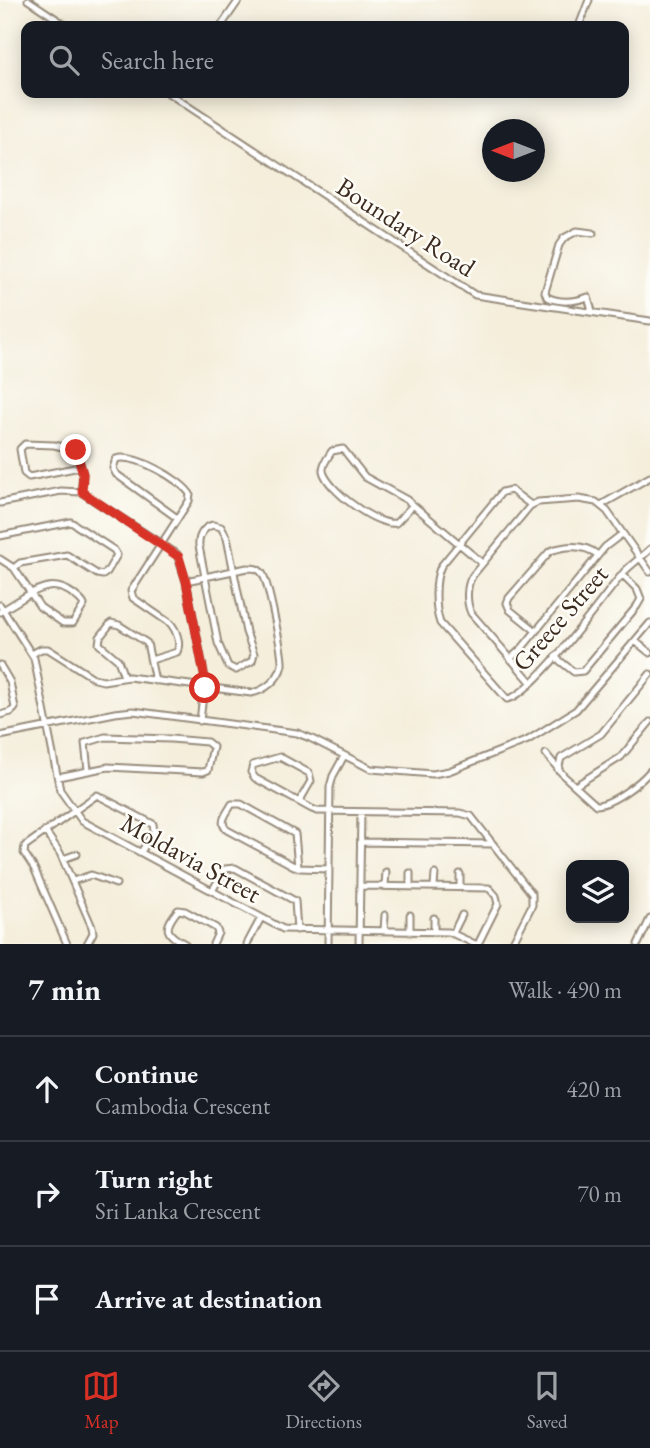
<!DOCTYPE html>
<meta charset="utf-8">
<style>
:root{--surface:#171b24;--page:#20242c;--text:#f1f3f6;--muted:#9ea1a6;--line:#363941;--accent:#d93025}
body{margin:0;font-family:"EB Garamond",serif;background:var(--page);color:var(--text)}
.controls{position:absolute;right:21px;bottom:21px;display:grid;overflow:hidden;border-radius:14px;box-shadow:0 4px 18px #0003}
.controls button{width:63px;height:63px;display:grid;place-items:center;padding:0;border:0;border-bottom:2px solid var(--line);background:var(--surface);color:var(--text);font:35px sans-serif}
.compass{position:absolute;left:482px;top:119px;width:63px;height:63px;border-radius:50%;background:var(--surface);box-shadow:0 4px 18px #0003;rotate:270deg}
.stop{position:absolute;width:21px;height:21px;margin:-16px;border:5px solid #d93025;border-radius:50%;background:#fff}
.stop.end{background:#d93025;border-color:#fff;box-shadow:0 2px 7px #0008}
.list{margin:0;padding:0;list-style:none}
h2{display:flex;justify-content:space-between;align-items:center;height:91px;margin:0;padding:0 28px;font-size:30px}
h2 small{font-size:23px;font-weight:400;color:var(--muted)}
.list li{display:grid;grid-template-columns:46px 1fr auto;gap:21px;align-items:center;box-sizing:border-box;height:105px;padding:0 28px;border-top:2px solid var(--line)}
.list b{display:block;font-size:26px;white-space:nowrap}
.list p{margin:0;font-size:23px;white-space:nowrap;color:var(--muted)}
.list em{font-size:23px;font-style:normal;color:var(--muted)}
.icon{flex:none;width:38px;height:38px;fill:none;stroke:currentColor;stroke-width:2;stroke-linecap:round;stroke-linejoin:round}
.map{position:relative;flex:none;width:650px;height:944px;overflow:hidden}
.search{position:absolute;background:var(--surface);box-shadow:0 4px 18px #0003;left:21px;right:21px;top:21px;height:77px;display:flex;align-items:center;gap:18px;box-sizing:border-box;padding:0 24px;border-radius:14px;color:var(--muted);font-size:26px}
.sheet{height:406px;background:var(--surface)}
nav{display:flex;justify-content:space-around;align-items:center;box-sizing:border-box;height:98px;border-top:2px solid var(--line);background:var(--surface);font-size:19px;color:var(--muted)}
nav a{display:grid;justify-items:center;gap:4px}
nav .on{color:var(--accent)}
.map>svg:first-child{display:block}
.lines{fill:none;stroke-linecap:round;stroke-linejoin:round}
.minor-casing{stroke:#988c7c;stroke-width:9}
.minor{stroke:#fff;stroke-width:5}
.route{stroke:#d93025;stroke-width:9}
.labels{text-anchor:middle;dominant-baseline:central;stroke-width:5;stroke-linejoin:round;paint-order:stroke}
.street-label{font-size:26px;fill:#3b2a1e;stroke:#fdfcf7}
</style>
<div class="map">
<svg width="650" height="944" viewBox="0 0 650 944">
<rect width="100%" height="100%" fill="#fdfcf7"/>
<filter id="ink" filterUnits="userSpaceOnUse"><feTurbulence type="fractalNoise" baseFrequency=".0143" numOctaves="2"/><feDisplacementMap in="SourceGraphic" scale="14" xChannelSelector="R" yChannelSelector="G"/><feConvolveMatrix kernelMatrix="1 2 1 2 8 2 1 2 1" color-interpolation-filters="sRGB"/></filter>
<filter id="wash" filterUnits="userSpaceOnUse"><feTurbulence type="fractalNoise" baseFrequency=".00686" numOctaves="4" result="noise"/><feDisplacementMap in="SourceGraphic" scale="28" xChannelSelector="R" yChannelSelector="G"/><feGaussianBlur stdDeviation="1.57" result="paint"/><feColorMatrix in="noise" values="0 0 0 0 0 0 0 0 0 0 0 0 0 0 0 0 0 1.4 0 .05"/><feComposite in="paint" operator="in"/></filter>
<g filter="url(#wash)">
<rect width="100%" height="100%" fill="#f4eedb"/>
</g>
<g filter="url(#ink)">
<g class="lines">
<defs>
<path id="minor" d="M28,0L67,26
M221,26L239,0
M579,26L589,0
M168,93L475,295L650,321
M592,311L588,297C575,302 559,303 547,297L545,292L559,245L564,238L577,231L593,233
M80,467L29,477L24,473L20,449L25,444L54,445L76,450L83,474L81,492
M0,503L61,491L81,492L177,554L186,581L205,678L200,721
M413,505L396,523C378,527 327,490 323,471C322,464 329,456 332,451L343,449L365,477L407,500L413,505L482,563
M531,505L511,490L502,492L441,566C434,580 435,609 440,623L507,699C532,697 605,594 625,571C633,563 642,557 650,549
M601,505L650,477
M213,525L221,527L227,538L246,632L254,654L252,661L236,670L228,666L218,643L199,546C198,537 203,527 213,525Z
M0,536L71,522L114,550L117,555L107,572L103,575L97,574L67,555L20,563L14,568
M0,559L14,568L40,607L63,623H73L84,605C82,600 78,598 73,594C56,582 43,586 26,596L0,612
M0,605L34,658L60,790L82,821L283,929L449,932L475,944
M536,631L510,610L507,603L509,598L550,551C567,545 584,544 598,555
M635,641L650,653
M32,654L41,649H48L95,679L103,681L129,677L251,693C264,691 279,680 282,665C283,656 268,580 262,573C258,568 254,568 247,568L186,581
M555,657L574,672L583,671L637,606L641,599L637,589L623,575
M510,659L522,648L605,547L622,534
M151,660L177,652C181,644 177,631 171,624L133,598L131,591L189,501L190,494C180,479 134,453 116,459L113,468L116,474L177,518
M0,665L10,682L15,708L11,712L0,715
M124,677L118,660L99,644L100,637L111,623L119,625L147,643L155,681
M531,682L471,613C466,602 466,585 473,575L530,506L538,502L579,499L596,502L607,511L650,572
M0,736L115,713L133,711L297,733L310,738L371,769L433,774L449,771L528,740L576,710L650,623
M546,754L564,776L596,805C611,805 640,783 650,771
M558,770L561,758L601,734L650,674
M58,777L108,767L203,772L208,770L213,747L207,742L171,739L105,737L85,743L88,770
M575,786L621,757L650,722
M299,802L311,781L309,773L280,757L253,765L251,772L255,778L312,809L317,811L460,813L471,816L532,894V905L512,944
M45,831L60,853L92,927L93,933L87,944
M361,842L493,844
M63,859L77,854
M298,867L295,834L241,804H232C227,813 218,822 227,830L294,866L300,868L329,869
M73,881L91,875L116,884
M385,885L386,872
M361,886L489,888L496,896L498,904L478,944
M410,886V873
M434,886L435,874
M460,886V874
M212,891L225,869L235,868L295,901L297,930
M384,931L385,915
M410,932V915
M434,932V918
M453,933L462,915
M67,944L34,868L24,853L25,846L97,795L153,824L154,832L141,852
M185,944C165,933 163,929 178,910L185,911L216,928L218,933L213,944
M247,944L261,918
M328,944L330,787L333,776L344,756
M359,944L361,812
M638,944L650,919"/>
</defs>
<use href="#minor" class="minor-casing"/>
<use href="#minor" class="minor"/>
</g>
</g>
<g class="lines" filter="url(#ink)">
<path class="route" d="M76,450L83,474L82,492L179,557L186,581L204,674L205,688"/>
</g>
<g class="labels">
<g class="street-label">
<text transform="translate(406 227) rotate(33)">Boundary Road</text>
<text transform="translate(560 618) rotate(-49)">Greece Street</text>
<text transform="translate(191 858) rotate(29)">Moldavia Street</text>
</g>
</g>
</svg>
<div class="controls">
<button><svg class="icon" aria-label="layers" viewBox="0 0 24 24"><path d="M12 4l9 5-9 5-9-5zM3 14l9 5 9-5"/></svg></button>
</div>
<svg class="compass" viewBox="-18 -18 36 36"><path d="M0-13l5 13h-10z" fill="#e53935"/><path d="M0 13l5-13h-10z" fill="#9ea1a6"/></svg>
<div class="stop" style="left:205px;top:688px"></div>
<div class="stop end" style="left:76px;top:450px"></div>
<div class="search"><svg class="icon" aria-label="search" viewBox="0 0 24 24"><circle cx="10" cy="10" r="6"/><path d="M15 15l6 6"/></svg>Search here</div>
</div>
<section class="sheet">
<h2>7 min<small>Walk · 490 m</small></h2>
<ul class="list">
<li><svg class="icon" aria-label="ahead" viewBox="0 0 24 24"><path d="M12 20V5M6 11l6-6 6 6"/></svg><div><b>Continue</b><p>Cambodia Crescent</p></div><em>420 m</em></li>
<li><svg class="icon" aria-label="right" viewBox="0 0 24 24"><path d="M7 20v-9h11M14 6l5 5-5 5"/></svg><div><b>Turn right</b><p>Sri Lanka Crescent</p></div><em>70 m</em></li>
<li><svg class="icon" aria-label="arrive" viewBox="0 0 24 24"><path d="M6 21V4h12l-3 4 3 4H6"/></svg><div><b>Arrive at destination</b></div></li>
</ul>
</section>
<nav>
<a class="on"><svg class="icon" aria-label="map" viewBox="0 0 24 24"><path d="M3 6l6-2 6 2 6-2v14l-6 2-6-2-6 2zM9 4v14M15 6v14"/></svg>Map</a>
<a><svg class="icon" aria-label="directions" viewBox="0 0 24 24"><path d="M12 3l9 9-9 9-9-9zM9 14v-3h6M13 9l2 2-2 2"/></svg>Directions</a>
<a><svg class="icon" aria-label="saved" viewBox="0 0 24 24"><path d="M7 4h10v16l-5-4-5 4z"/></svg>Saved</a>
</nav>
